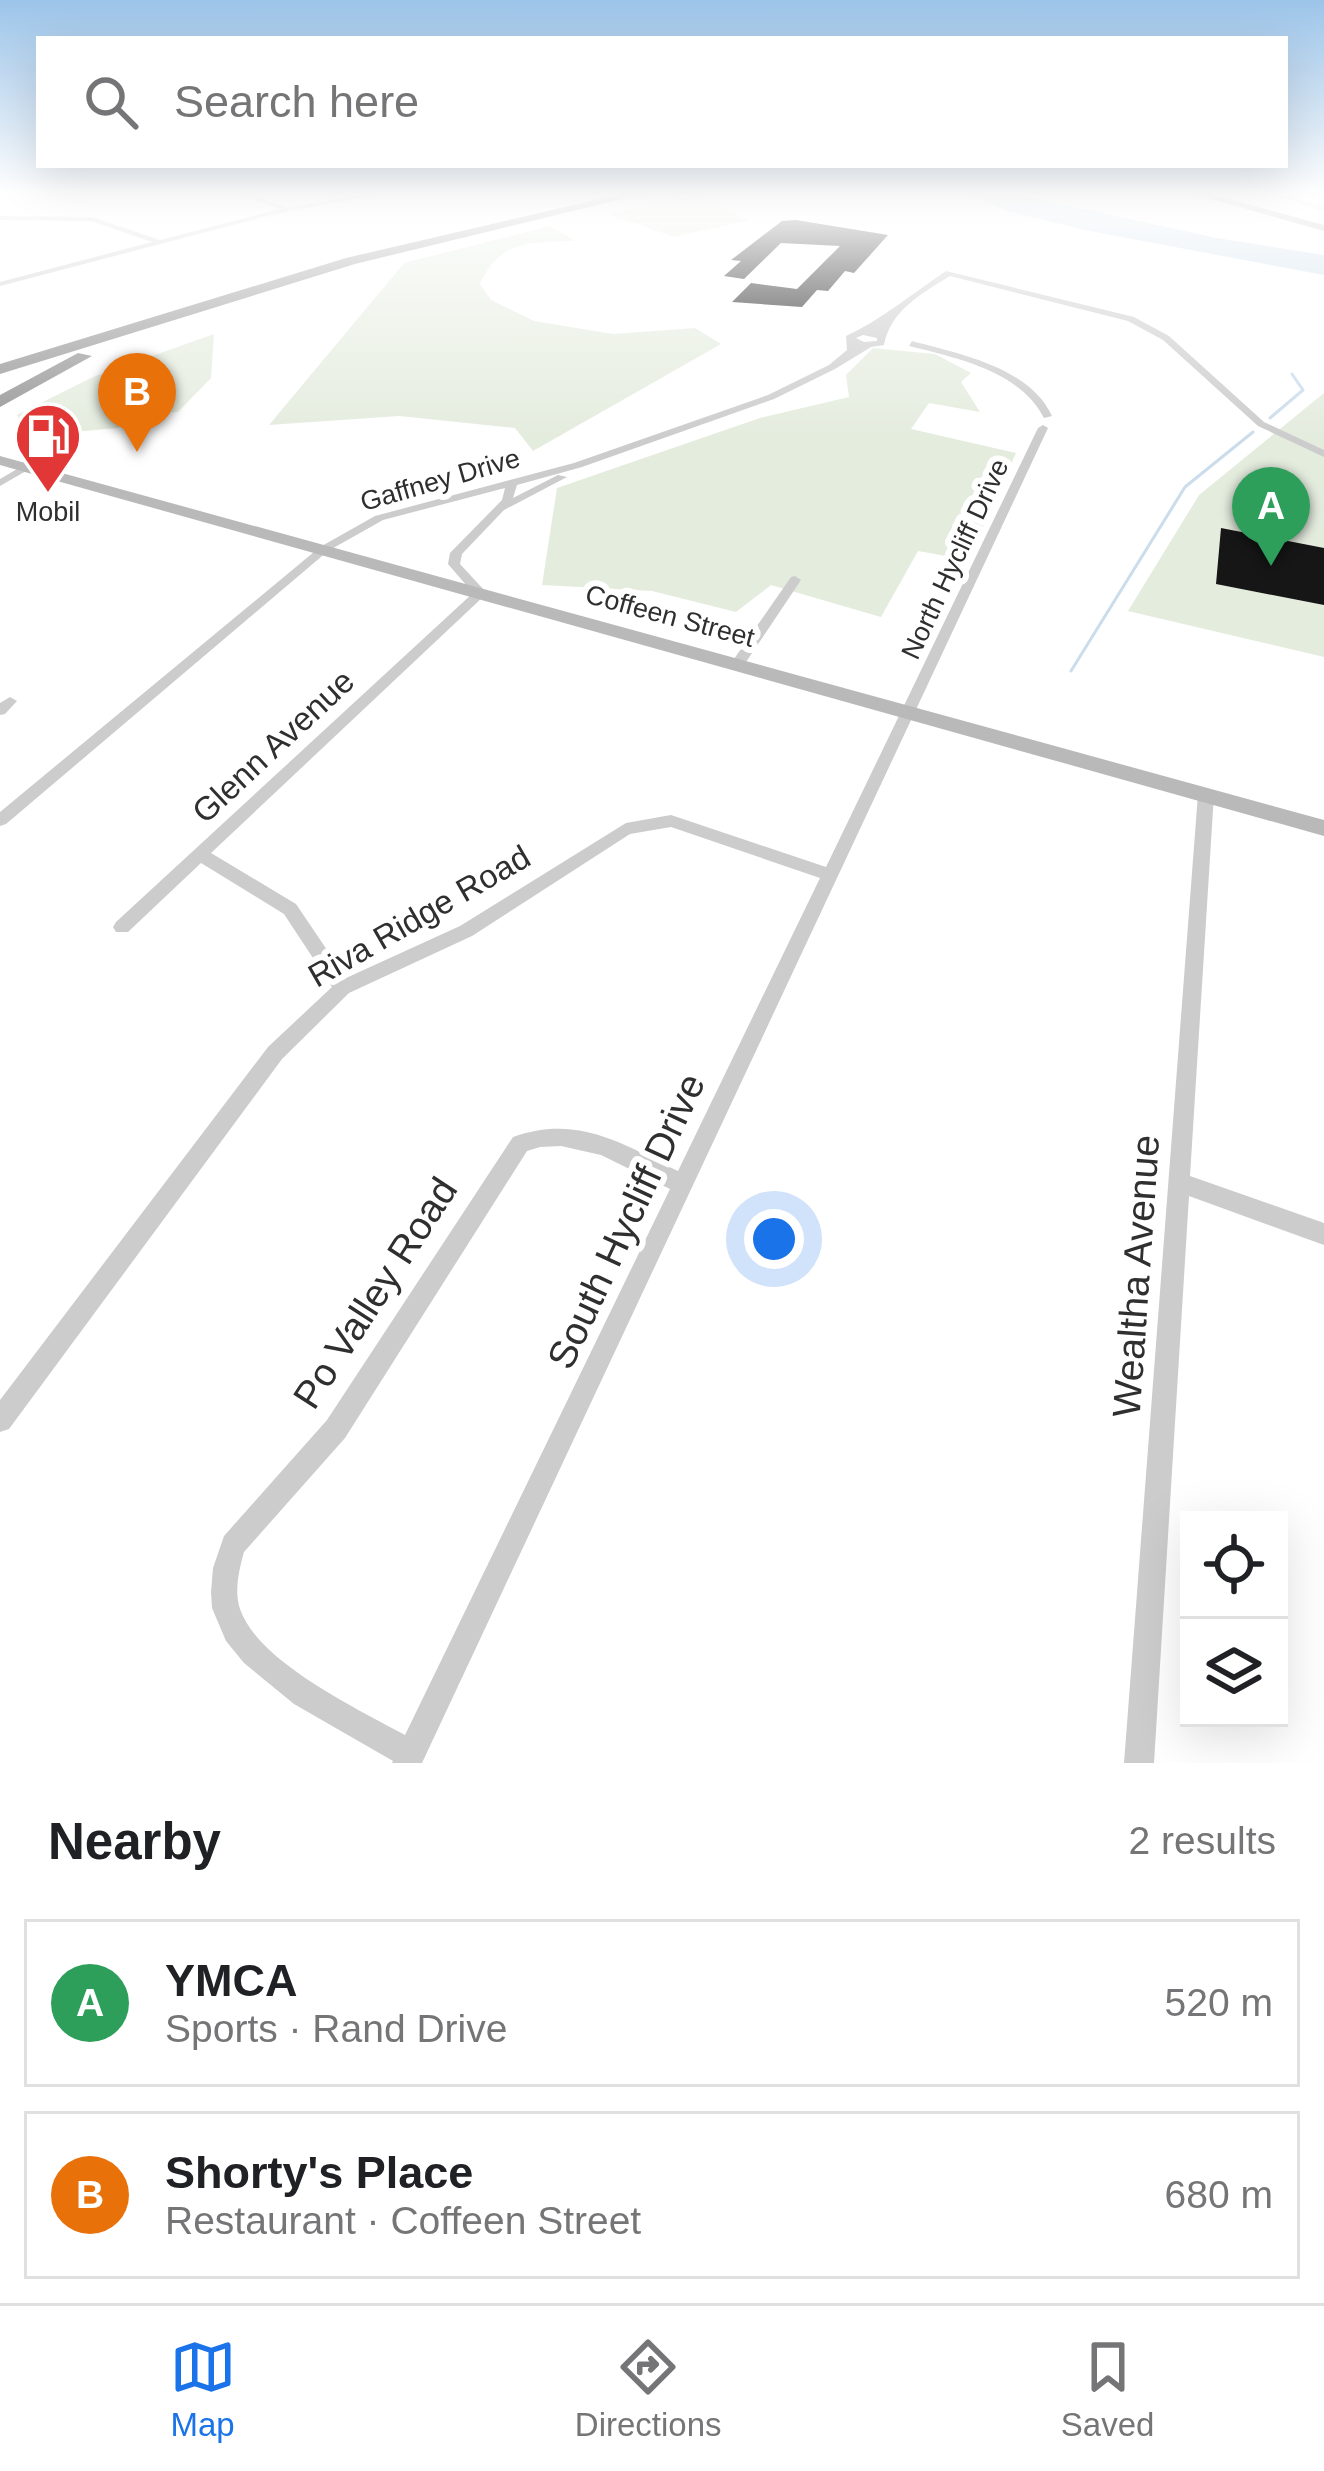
<!DOCTYPE html>
<meta charset="utf-8">
<style>
:root{--surface:#fff;--page:#f2f2f2;--text:#202124;--muted:#757577;--line:#e0e0e0;--accent:#1a73e8}
body{margin:0;font-family:Arial,sans-serif;background:var(--page);color:var(--text)}
.controls{position:absolute;right:36px;bottom:36px;display:grid;overflow:hidden;border-radius:0px;box-shadow:0 12px 48px #0002}
.controls button{width:108px;height:108px;display:grid;place-items:center;padding:0;border:0;border-bottom:3px solid var(--line);background:var(--surface);color:var(--text);font:60px sans-serif}
.you{position:absolute;left:774px;top:1239px;width:42px;height:42px;margin:-30px;border:9px solid #fff;border-radius:50%;background:#1a73e8;box-shadow:0 0 0 18px #1a73e833}
.badge{display:grid;place-items:center;width:78px;height:78px;border-radius:50%;background:var(--accent);color:#fff;font-size:39px;font-weight:700}
.pin{position:absolute;translate:-50% -99px;filter:drop-shadow(0 3px 6px #0008)}
.pin::after{content:'';position:absolute;top:63px;width:42px;height:36px;background:inherit;clip-path:polygon(0 0,100% 0,50% 100%)}
.list{margin:0;padding:0;list-style:none}
h2{display:flex;justify-content:space-between;align-items:center;height:156px;margin:0;padding:0 48px;font-size:51px}
h2 small{font-size:39px;font-weight:400;color:var(--muted)}
.list li{display:grid;grid-template-columns:78px 1fr auto;gap:36px;align-items:center;box-sizing:border-box;height:168px;margin:0 24px 24px;padding:0 24px;border:3px solid var(--line);border-radius:0px}
.list b{display:block;font-size:45px;white-space:nowrap}
.list p{margin:0;font-size:39px;white-space:nowrap;color:var(--muted)}
.list em{font-size:39px;font-style:normal;color:var(--muted)}
.icon{flex:none;width:66px;height:66px;fill:none;stroke:currentColor;stroke-width:2;stroke-linecap:round;stroke-linejoin:round}
.map{position:relative;flex:none;width:1324px;height:1763px;overflow:hidden}
.search{position:absolute;background:var(--surface);box-shadow:0 12px 48px #0002;left:36px;right:36px;top:36px;height:132px;display:flex;align-items:center;gap:30px;box-sizing:border-box;padding:0 42px;border-radius:0px;color:var(--muted);font-size:45px}
.sheet{height:540px;background:var(--surface)}
nav{display:flex;justify-content:space-around;align-items:center;box-sizing:border-box;height:168px;border-top:3px solid var(--line);background:var(--surface);font-size:33px;color:var(--muted)}
nav a{display:grid;justify-items:center;gap:6px}
nav .on{color:var(--accent)}
.map>svg:first-child{display:block}
.green{fill:#e4ecde}
.water{fill:#cbdceb}
.lines{fill:none;stroke-linecap:round;stroke-linejoin:round}
.stream{stroke:#cbdceb;stroke-width:3}
.building{fill:#161616}
.minor{fill:#ccc;fill-rule:evenodd}
.secondary{fill:#b9b9b9;fill-rule:evenodd}
.primary{fill:#a7a7a7;fill-rule:evenodd}
.motorway{fill:#969696;fill-rule:evenodd}
.labels{text-anchor:middle;dominant-baseline:central;stroke-width:12;stroke-linejoin:round;paint-order:stroke}
.far-street-label{font-size:27px;fill:#2f2f2f;stroke:#fff}
.far-poi-label{font-size:27px;fill:#2f2f2f;stroke:#fff}
.street-label{font-size:33px;fill:#2f2f2f;stroke:#fff}
.near-street-label{font-size:39px;fill:#2f2f2f;stroke:#fff}
</style>
<div class="map">
<svg width="1324" height="1763" viewBox="0 0 1324 1763">
<rect width="100%" height="100%" fill="#fff"/>
<path class="green" d="M693,196L750,220L674,237L608,214Z
M550,226L575,241C532,242 499,240 480,284L491,300L534,321L613,334L695,328L721,344L533,451L515,428L399,416L269,425L404,263Z
M214,334L211,378L178,412L139,415L118,428L28,436L17,415L93,377Z
M873,348L935,354L971,373L961,382L980,412L929,403L911,429L1016,453L968,560L918,551L881,617L771,585L736,612L652,591L542,585L557,488L760,418L849,397L846,375Z
M1324,393V657L1128,611L1199,495Z"/>
<path class="water" d="M964,192H1006L1217,238L1324,255V275L1084,230L1008,211Z"/>
<g class="lines">
<path class="stream" d="M1270,418L1303,390L1292,374
M1071,671L1185,487L1253,432"/>
</g>
<path class="building" d="M796,220L888,235L854,273L845,271L828,291L817,290L802,307L732,302L751,283L797,289L840,246L781,243L744,279L724,276L741,261L731,260L782,221Z
M1221,528L1324,548V605L1216,584Z"/>
<g class="lines">
<path class="minor" d="M235,192H244L287,208L374,192H388L275,214L0,286V282L152,242L91,221L0,220V216L92,217L160,240L280,209Z
M1264,192H1274L1324,207V211Z
M946,271L1134,317L1169,336L1264,422L1324,450V457L1258,426L1163,340L1128,321L950,276C922,293 890,311 884,345L871,347L835,369L774,399L582,467L517,485L513,498L558,475L567,477L504,510L462,554L460,564L484,590V596L211,853L296,904L346,978L460,926L626,823L671,815L826,867L1038,428L1043,425L1048,428L422,1763H392L393,1761L294,1704L244,1663L226,1641L212,1608L211,1592L213,1568L224,1536L327,1420L513,1137C576,1114 622,1143 678,1171L820,878L671,827L630,834L472,936L349,993L282,1059L9,1429L0,1432V1400L268,1047L332,987L284,914L201,863L128,932H116L113,927L116,922L473,593L448,564L450,553L502,500L505,488L383,520L328,551L6,824L0,826V812L320,547L375,516L574,463L768,395L829,365L847,350L846,336C881,320 913,293 946,271ZM863,335L877,338V341L864,342L856,338ZM561,1146L601,1155L670,1189L405,1735C358,1709 258,1662 240,1609C234,1591 239,1570 244,1552L345,1438L527,1151L540,1147Z
M912,341C960,354 1029,367 1052,416L1044,418C1020,371 957,358 909,346Z
M24,465L33,467L0,486V479Z
M795,576L801,580L744,665H734V659L791,577Z
M10,697L17,701L5,714L0,715V703Z
M1206,789L1214,794L1190,1176L1324,1223V1245L1189,1196L1154,1763H1124L1198,794Z"/>
<path class="secondary" d="M0,456L1324,820V836L0,465Z"/>
<path class="primary" d="M1186,192H1203L1324,225V231Z"/>
<path class="motorway" d="M629,192H650L355,264L0,374V364L346,258Z
M78,353L92,356L0,407V395Z"/>
</g>
<linearGradient id="sky" x2="0" y2="1"><stop stop-color="#9cc4e9"/><stop offset="0.44" stop-color="#fff"/><stop offset="1" stop-color="#fff" stop-opacity="0"/></linearGradient>
<rect width="1324" height="439" fill="url(#sky)"/>
<defs>
<symbol id="fuel-pin" viewBox="-11 -11 22 30"><path d="M0 17L-7.5 6A9.5 9.5 0 1 1 7.5 6Z" fill="#e13837" stroke="#fff"/><path d="M-5.5-6h7V0h2V4h1.3V-2.5L3-4.5l.8-.8L6-3V5H2.5V1h-1V6h-7ZM-4.2-4.7v3.2H.2V-4.7Z" fill="#fff"/></symbol>
</defs>
<g fill-rule="evenodd">
<use href="#fuel-pin" x="10" y="398" width="76" height="104"/>
</g>
<g class="labels">
<g class="far-street-label">
<text transform="translate(440 480) rotate(-16)">Gaffney Drive</text>
<text transform="translate(955 559) rotate(-65)">North Hycliff Drive</text>
<text transform="translate(670 616) rotate(15)">Coffeen Street</text>
</g>
<g class="far-poi-label">
<text x="48" y="512">Mobil</text>
</g>
<g class="street-label">
<text transform="translate(273 746) rotate(-43)">Glenn Avenue</text>
<text transform="translate(419 916) rotate(-30)">Riva Ridge Road</text>
</g>
<g class="near-street-label">
<text transform="translate(626 1221) rotate(-65)">South Hycliff Drive</text>
<text transform="translate(1136 1276) rotate(-86)">Wealtha Avenue</text>
<text transform="translate(375 1293) rotate(-57)">Po Valley Road</text>
</g>
</g>
</svg>
<div class="controls">
<button><svg class="icon" aria-label="locate" viewBox="0 0 24 24"><circle cx="12" cy="12" r="6"/><path d="M12 2v4M12 18v4M2 12h4M18 12h4"/></svg></button>
<button><svg class="icon" aria-label="layers" viewBox="0 0 24 24"><path d="M12 4l9 5-9 5-9-5zM3 14l9 5 9-5"/></svg></button>
</div>
<div class="you"></div>
<div class="pin badge" style="left:1271px;top:566px;background:#2e9e5b">A</div>
<div class="pin badge" style="left:137px;top:452px;background:#e8710a">B</div>
<div class="search"><svg class="icon" aria-label="search" viewBox="0 0 24 24"><circle cx="10" cy="10" r="6"/><path d="M15 15l6 6"/></svg>Search here</div>
</div>
<section class="sheet">
<h2>Nearby<small>2 results</small></h2>
<ul class="list">
<li><span class="badge" style="background:#2e9e5b">A</span><div><b>YMCA</b><p>Sports · Rand Drive</p></div><em>520 m</em></li>
<li><span class="badge" style="background:#e8710a">B</span><div><b>Shorty's Place</b><p>Restaurant · Coffeen Street</p></div><em>680 m</em></li>
</ul>
</section>
<nav>
<a class="on"><svg class="icon" aria-label="map" viewBox="0 0 24 24"><path d="M3 6l6-2 6 2 6-2v14l-6 2-6-2-6 2zM9 4v14M15 6v14"/></svg>Map</a>
<a><svg class="icon" aria-label="directions" viewBox="0 0 24 24"><path d="M12 3l9 9-9 9-9-9zM9 14v-3h6M13 9l2 2-2 2"/></svg>Directions</a>
<a><svg class="icon" aria-label="saved" viewBox="0 0 24 24"><path d="M7 4h10v16l-5-4-5 4z"/></svg>Saved</a>
</nav>
